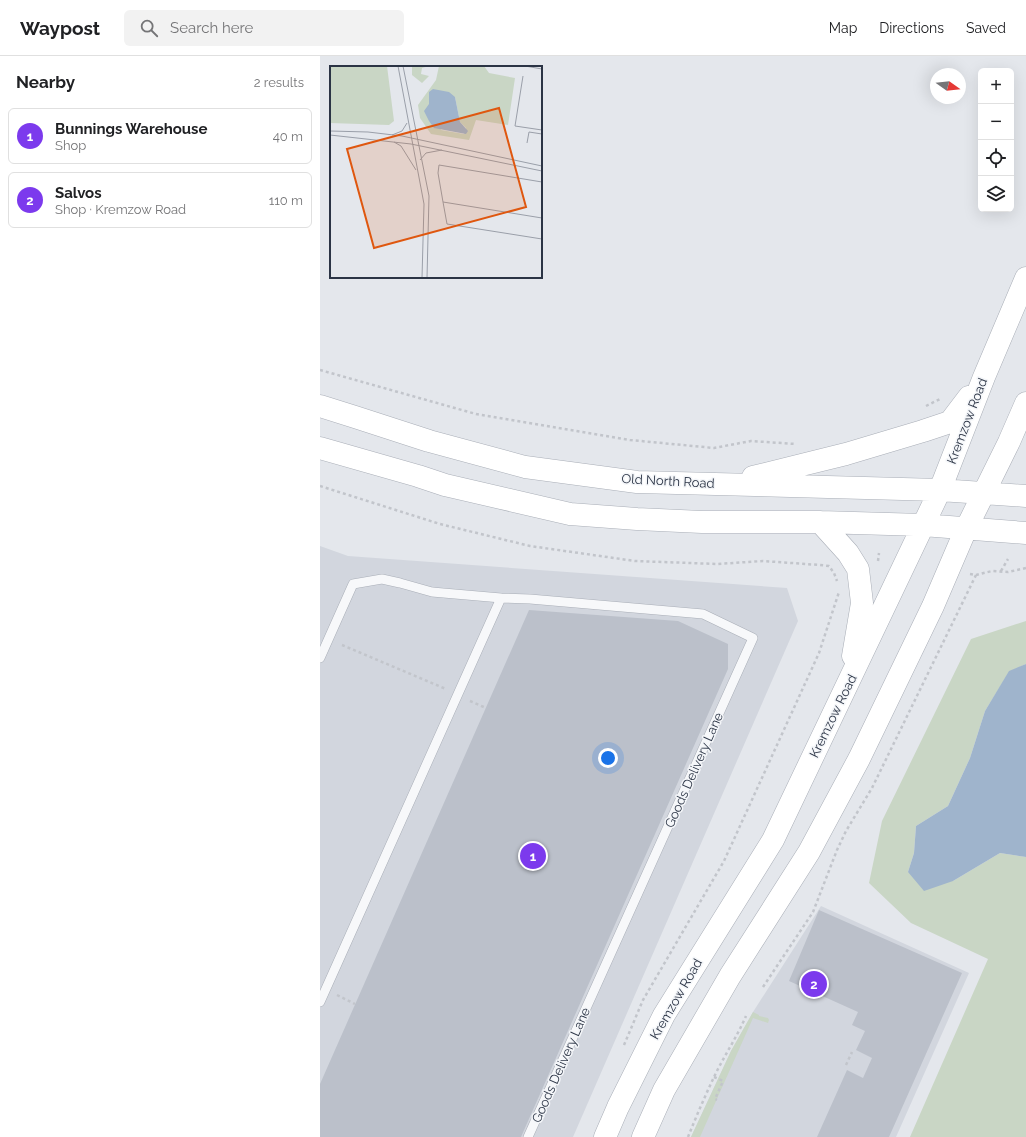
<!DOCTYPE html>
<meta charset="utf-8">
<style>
:root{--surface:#fff;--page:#f2f2f2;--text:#202124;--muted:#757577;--line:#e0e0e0;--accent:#7c3aed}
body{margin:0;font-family:Raleway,sans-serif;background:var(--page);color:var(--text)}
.controls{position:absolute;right:12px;top:12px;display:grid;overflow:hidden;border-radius:6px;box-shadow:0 4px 16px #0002}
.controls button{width:36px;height:36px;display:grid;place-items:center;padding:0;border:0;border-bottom:1px solid var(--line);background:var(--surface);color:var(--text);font:20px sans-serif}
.compass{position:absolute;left:610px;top:12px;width:36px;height:36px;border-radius:50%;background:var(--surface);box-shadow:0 4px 16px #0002;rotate:105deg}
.you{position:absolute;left:288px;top:702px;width:14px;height:14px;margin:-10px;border:3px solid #fff;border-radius:50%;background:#1a73e8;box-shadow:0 0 0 6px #1a73e833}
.badge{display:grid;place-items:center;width:26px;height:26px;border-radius:50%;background:var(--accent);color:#fff;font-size:13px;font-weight:700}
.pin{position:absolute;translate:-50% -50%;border:2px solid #fff;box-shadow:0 1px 4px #0006}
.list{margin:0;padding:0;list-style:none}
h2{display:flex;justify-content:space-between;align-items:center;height:52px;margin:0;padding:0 16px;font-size:17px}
h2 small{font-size:13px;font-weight:400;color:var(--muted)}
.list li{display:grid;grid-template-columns:26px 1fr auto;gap:12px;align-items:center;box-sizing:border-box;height:56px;margin:0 8px 8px;padding:0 8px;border:1px solid var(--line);border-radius:6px}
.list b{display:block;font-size:15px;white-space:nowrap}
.list p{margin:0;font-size:13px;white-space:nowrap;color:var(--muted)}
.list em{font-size:13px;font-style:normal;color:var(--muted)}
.icon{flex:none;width:22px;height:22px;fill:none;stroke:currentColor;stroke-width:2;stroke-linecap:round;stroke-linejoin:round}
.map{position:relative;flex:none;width:706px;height:1081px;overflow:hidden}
header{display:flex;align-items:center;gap:24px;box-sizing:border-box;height:56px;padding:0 20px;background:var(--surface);border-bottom:1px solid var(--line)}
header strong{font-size:19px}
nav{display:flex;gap:22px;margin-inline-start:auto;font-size:14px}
.search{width:280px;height:36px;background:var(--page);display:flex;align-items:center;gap:10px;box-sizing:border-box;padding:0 14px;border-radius:6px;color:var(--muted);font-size:15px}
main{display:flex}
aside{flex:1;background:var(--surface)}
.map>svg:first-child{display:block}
.built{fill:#d2d6de}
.green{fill:#c9d6c5}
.water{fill:#9fb4cc}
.building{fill:#bbc0ca}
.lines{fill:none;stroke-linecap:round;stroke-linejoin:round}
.lane-casing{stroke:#a9aeb7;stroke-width:10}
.secondary-casing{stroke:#a9aeb7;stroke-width:23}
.path{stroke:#c2c5cb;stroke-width:2.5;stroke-dasharray:3 3;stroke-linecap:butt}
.lane{stroke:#f7f8fa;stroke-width:9}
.secondary{stroke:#fff;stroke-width:22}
.labels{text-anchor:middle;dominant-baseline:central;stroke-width:3;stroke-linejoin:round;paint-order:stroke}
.street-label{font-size:13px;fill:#2b3445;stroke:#f4f6f9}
.inset-road{fill:none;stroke:#9a9fa9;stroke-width:1}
.view{fill:#df570f;fill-opacity:0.15;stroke:#df570f;stroke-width:2}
.inset-edge{fill:none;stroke:#2b3445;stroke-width:2}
</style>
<header>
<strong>Waypost</strong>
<div class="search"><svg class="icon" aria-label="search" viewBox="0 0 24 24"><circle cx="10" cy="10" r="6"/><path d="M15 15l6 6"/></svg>Search here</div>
<nav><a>Map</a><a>Directions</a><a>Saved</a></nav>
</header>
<main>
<aside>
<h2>Nearby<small>2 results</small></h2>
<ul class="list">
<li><span class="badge">1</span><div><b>Bunnings Warehouse</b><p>Shop</p></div><em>40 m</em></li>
<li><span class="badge">2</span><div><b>Salvos</b><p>Shop · Kremzow Road</p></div><em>110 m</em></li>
</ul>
</aside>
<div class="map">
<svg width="706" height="1081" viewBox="0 0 706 1081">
<rect width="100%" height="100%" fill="#e4e7ec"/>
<path class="built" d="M0,490L28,500L467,532L478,565L253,1081H0Z
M501,850L649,917L576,1081H371L411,995L433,956Z"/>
<path class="green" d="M706,565V608L689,616L665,655L650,702L628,750L596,770L594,797L588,816L633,825L680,797L706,801V1081H590L668,903L591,867L549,827L562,765L651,583Z
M433,956L439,959V960L448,962L449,964L448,967L433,962L380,1081H371L411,995Z"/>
<path class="water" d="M706,608V801L680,797L633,825L604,835L588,816L594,797L596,770L628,750L650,702L665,655L689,615Z"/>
<path class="building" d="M209,554L358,565L408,588V613L201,1081H0V1028Z
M499,854L642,917L569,1081H497L527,1014L543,1022L552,1002L536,994L545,975L532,969L538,956L469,925Z"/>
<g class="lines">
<defs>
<path id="lane" d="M181,542L210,543L383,558L433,582L208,1081
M0,602L33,528L62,523L80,527L112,536L181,542L0,946"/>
<path id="secondary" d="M0,350L35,361L109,385L205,411L317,426L620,434L706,440
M0,392L98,420L125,429L250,458L317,463L382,466H500L603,469L706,477
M433,421L526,398L603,375L630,366L649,341
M500,466L528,497L538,513L542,547L533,600
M285,1081L298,1051L344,959L453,784L620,434L664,321L706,222
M323,1081L344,1034L410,920L489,796L539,703L613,550L646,473L689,386L706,347"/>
</defs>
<use href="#lane" class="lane-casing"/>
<use href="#secondary" class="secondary-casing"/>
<path class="path" d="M0,314L156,358L310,384L394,392L431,385L476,388
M606,350L620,343
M0,430L120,468L210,490L315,505L397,508L443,505L500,509L509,510L514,517L517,525
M558,505L559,497
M681,515L688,503
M650,518L656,519L672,515L688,516L706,512
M22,589L126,633
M150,645L166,652
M443,931L493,856L517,794L526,775L552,732L656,519
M17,939L35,948
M304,989L323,944L404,805L499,597L519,536
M526,1009L532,996
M394,1021L403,1025L395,1043L397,1044
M368,1081C376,1061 385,1040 394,1021C404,1000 417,981 426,960"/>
<use href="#lane" class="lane"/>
<use href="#secondary" class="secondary"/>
</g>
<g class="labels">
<g class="street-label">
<text transform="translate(647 365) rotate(-69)">Kremzow Road</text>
<text transform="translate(348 425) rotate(3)">Old North Road</text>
<text transform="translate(513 660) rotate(-64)">Kremzow Road</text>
<text transform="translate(374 714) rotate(-66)">Goods Delivery Lane</text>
<text transform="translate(356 943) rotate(-60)">Kremzow Road</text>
<text transform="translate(241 1009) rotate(-66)">Goods Delivery Lane</text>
</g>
</g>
<g transform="translate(10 10)">
<rect width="212" height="212" fill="#e4e7ec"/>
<path d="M0,0H57L64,55L59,59L0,57ZM82,0H99L92,2L91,8L99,10L92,17L82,9ZM109,0H154L159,7L185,12L178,59L146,54L139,74L101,68L90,52L88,39L106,14ZM125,31L130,56L136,62L134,68L111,64L99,38Z" fill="#c9d6c5" fill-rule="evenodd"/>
<path d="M103,23L119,26L125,31L130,56L138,65L136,68L104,62L99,55L94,45L99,38V26Z" fill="#9fb4cc"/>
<path class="inset-road" d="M68,0L94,138L92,212M73,0L99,130L97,212M195,0L212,3M193,10L185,60L212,64M0,65L38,66L72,70L212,100M0,69L81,78L212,105M62,69L72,65L77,57M64,76L71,80L86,104M197,77L199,66L212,68M90,94L96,87L112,84M113,136L108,107L109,99L212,116M212,152L113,136L117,158L212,173"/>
<path class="view" d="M169,42L196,141L44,182L17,83Z"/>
<rect width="212" height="212" class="inset-edge"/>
</g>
</svg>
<div class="controls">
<button>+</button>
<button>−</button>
<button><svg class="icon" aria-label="locate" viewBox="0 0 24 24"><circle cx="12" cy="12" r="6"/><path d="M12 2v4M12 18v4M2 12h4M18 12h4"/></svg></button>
<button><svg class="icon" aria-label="layers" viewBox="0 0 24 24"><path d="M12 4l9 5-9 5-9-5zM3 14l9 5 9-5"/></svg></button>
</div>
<svg class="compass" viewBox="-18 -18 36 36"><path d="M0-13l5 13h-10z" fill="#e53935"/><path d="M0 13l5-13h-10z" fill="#757577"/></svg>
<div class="you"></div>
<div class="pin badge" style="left:213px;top:800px">1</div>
<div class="pin badge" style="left:494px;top:928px">2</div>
</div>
</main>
